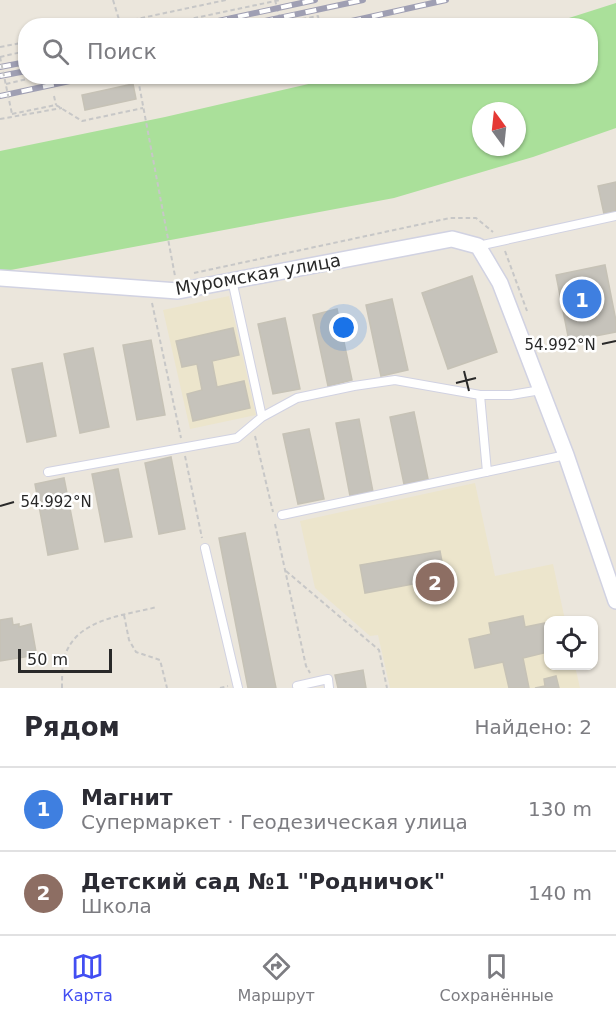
<!DOCTYPE html>
<html lang="ru">
<meta charset="utf-8">
<style>
:root{--surface:#fff;--page:#f2f2f3;--text:#2b2b33;--muted:#7c7c81;--line:#e1e1e2;--accent:#424ef2}
body{margin:0;font-family:"DejaVu Sans",sans-serif;background:var(--page);color:var(--text)}
.controls{position:absolute;right:18px;bottom:18px;display:grid;overflow:hidden;border-radius:12px;box-shadow:0 2px 4px #0004}
.controls button{width:54px;height:54px;display:grid;place-items:center;padding:0;border:0;border-bottom:2px solid var(--line);background:var(--surface);color:var(--text);font:30px sans-serif}
.compass{position:absolute;left:472px;top:102px;width:54px;height:54px;border-radius:50%;background:var(--surface);box-shadow:0 2px 4px #0004;rotate:345deg}
.scale{position:absolute;left:18px;bottom:15px;width:94px;box-sizing:border-box;padding-left:6px;border:3px solid #292929;border-top:0;font-size:16px;line-height:21px;white-space:nowrap;color:#292929;-webkit-text-stroke:4px #fff;paint-order:stroke}
.you{position:absolute;left:344px;top:328px;width:21px;height:21px;margin:-15px;border:4px solid #fff;border-radius:50%;background:#1a73e8;box-shadow:0 0 0 9px #1a73e833}
.badge{display:grid;place-items:center;width:39px;height:39px;border-radius:50%;background:var(--accent);color:#fff;font-size:20px;font-weight:700}
.pin{position:absolute;translate:-50% -50%;border:3px solid #fff;box-shadow:0 2px 6px #0006}
.list{margin:0;padding:0;list-style:none}
h2{display:flex;justify-content:space-between;align-items:center;height:78px;margin:0;padding:0 24px;font-size:26px}
h2 small{font-size:20px;font-weight:400;color:var(--muted)}
.list li{display:grid;grid-template-columns:39px 1fr auto;gap:18px;align-items:center;box-sizing:border-box;height:84px;padding:0 24px;border-top:2px solid var(--line)}
.list b{display:block;font-size:22px;white-space:nowrap}
.list p{margin:0;font-size:20px;white-space:nowrap;color:var(--muted)}
.list em{font-size:20px;font-style:normal;color:var(--muted)}
.icon{flex:none;width:33px;height:33px;fill:none;stroke:currentColor;stroke-width:2;stroke-linecap:round;stroke-linejoin:round}
.map{position:relative;flex:none;width:616px;height:688px;overflow:hidden}
.search{position:absolute;background:var(--surface);box-shadow:0 2px 4px #0004;left:18px;right:18px;top:18px;height:66px;display:flex;align-items:center;gap:15px;box-sizing:border-box;padding:0 21px;border-radius:24px;color:var(--muted);font-size:22px}
.sheet{height:246px;background:var(--surface)}
nav{display:flex;justify-content:space-around;align-items:center;box-sizing:border-box;height:84px;border-top:2px solid var(--line);background:var(--surface);font-size:16px;color:var(--muted)}
nav a{display:grid;justify-items:center;gap:3px}
nav .on{color:var(--accent)}
.map>svg:first-child{display:block}
.education{fill:#ece5cc}
.green{fill:#aae09a;fill-rule:evenodd}
.building{fill:#c6c3bb;stroke:#c6c2b6;stroke-width:1.5}
.lines{fill:none;stroke-linecap:round;stroke-linejoin:round}
.service-casing{stroke:#d1d2e2;stroke-width:10}
.minor-casing{stroke:#d1d2e2;stroke-width:18}
.path{stroke:#c7c7c7;stroke-width:2;stroke-dasharray:4.5 3;stroke-linecap:butt}
.service{stroke:#fff;stroke-width:8}
.minor{stroke:#fff;stroke-width:15}
.rail-casing{stroke:#9f9fb3;stroke-width:6}
.rail{stroke:#fff;stroke-width:4;stroke-dasharray:11;stroke-linecap:butt}
.path-bridge{stroke:#c7c7c7;stroke-width:2;stroke-dasharray:4.5 3;stroke-linecap:butt}
.ticks{fill:none;stroke:#292929;stroke-width:2}
.labels{text-anchor:middle;dominant-baseline:central;stroke-width:5;stroke-linejoin:round;paint-order:stroke}
.street-label{font-size:18px;fill:#292929;stroke:#fff}
.ticks-label{font-size:15px;text-anchor:middle;fill:#292929;stroke:#fff;stroke-width:5;stroke-linejoin:round;paint-order:stroke}
</style>
<div class="map">
<svg width="616" height="688" viewBox="0 0 616 688">
<rect width="100%" height="100%" fill="#ebe6dc"/>
<path class="education" d="M229,296L256,415L190,429L163,310Z
M475,483L495,576L553,564L565,620H548V666H575L580,688H390L378,635L370,636L315,588L300,521Z"/>
<path class="green" d="M616,3V128L533,157L394,198L0,272V151L165,117L339,77L590,76V26L547,25ZM481,111H517V147H481Z"/>
<path class="building" d="M133,84L136,99L85,110L82,95Z
M616,182V211L604,214L598,186Z
M605,265L616,321V332L569,341L556,275Z
M472,276L497,352L448,369L422,293Z
M392,299L408,370L381,376L366,305Z
M337,309L352,380L328,386L313,315Z
M285,318L300,389L273,394L258,324Z
M233,328L239,355L212,361L217,387L244,381L250,408L193,421L187,394L202,390L197,364L182,367L176,341Z
M151,340L165,415L137,420L123,345Z
M93,348L109,427L80,433L64,354Z
M42,363L56,436L27,442L12,369Z
M414,412L428,479L404,484L390,417Z
M359,419L373,492L350,496L336,423Z
M309,429L324,499L298,504L283,434Z
M171,457L185,529L159,534L145,463Z
M118,469L132,537L105,542L92,474Z
M64,478L78,549L48,555L35,484Z
M245,533L276,688H248L219,538Z
M440,551L445,578L365,593L360,565Z
M523,616L525,627L545,623L548,652L523,658L529,688H509L503,662L475,668L469,639L491,634L489,623Z
M12,618L13,625L19,624V627L31,624L36,652L30,653L31,656L0,661V620Z
M363,670L366,688H338L335,675Z
M556,676L559,688H535L545,686L544,679Z"/>
<g class="lines">
<defs>
<path id="service" d="M478,246L616,216
M232,280L262,417L297,398L354,386L395,380L480,395H511L541,390
M480,395L487,472
M48,472L237,438L262,417
M282,515L566,455
M205,548L238,688
M297,686L328,679L329,688"/>
<path id="minor" d="M0,278L178,291L452,239L478,246L500,283L566,455L616,601"/>
</defs>
<use href="#service" class="service-casing"/>
<use href="#minor" class="minor-casing"/>
<path class="path" d="M113,0L121,26
M275,0L281,23L318,16L320,26
M104,26L226,0
M157,26L280,0
M0,47L26,42
M0,57L26,51
M138,79L175,276
M6,84L40,76
M54,96L56,105
M12,114L56,105L82,121L143,108
M0,119L62,108
M505,251L527,311
M194,273L450,218H476L493,232
M152,303L181,438
M255,436L273,512
M185,456L202,538
M275,524L306,666L310,673
M286,571L379,650L387,688
M124,615L129,640L136,652L160,660L167,688
M62,688C62,680 62,672 63,664C70,619 122,616 157,607
M220,688L228,686"/>
<use href="#service" class="service"/>
<use href="#minor" class="minor"/>
<defs>
<path id="rail" d="M195,26L315,0
M241,26L363,0
M329,26L446,0
M0,67L26,62
M0,76L26,71
M0,96L93,76"/>
</defs>
<use href="#rail" class="rail-casing"/>
<use href="#rail" class="rail"/>
<path class="path-bridge" d="M0,57L12,114"/>
</g>
<path class="ticks" d="M602,344L616,341M464,371L469,391M456,383L476,378M0,506L14,502"/>
<g class="labels">
<g class="street-label">
<text transform="translate(258 274) rotate(-10)">Муромская улица</text>
</g>
</g>
<g class="ticks-label">
<text x="560" y="350">54.992°N</text>
<text x="56" y="507">54.992°N</text>
</g>
</svg>
<div class="controls">
<button><svg class="icon" aria-label="locate" viewBox="0 0 24 24"><circle cx="12" cy="12" r="6"/><path d="M12 2v4M12 18v4M2 12h4M18 12h4"/></svg></button>
</div>
<svg class="compass" viewBox="-18 -18 36 36"><path d="M0-13l5 13h-10z" fill="#e53935"/><path d="M0 13l5-13h-10z" fill="#7c7c81"/></svg>
<div class="scale">50 m</div>
<div class="you"></div>
<div class="pin badge" style="left:582px;top:299px;background:#3f7fe0">1</div>
<div class="pin badge" style="left:435px;top:582px;background:#8d6e63">2</div>
<div class="search"><svg class="icon" aria-label="search" viewBox="0 0 24 24"><circle cx="10" cy="10" r="6"/><path d="M15 15l6 6"/></svg>Поиск</div>
</div>
<section class="sheet">
<h2>Рядом<small>Найдено: 2</small></h2>
<ul class="list">
<li><span class="badge" style="background:#3f7fe0">1</span><div><b>Магнит</b><p>Супермаркет · Геодезическая улица</p></div><em>130 m</em></li>
<li><span class="badge" style="background:#8d6e63">2</span><div><b>Детский сад №1 &quot;Родничок&quot;</b><p>Школа</p></div><em>140 m</em></li>
</ul>
</section>
<nav>
<a class="on"><svg class="icon" aria-label="map" viewBox="0 0 24 24"><path d="M3 6l6-2 6 2 6-2v14l-6 2-6-2-6 2zM9 4v14M15 6v14"/></svg>Карта</a>
<a><svg class="icon" aria-label="directions" viewBox="0 0 24 24"><path d="M12 3l9 9-9 9-9-9zM9 14v-3h6M13 9l2 2-2 2"/></svg>Маршрут</a>
<a><svg class="icon" aria-label="saved" viewBox="0 0 24 24"><path d="M7 4h10v16l-5-4-5 4z"/></svg>Сохранённые</a>
</nav>
